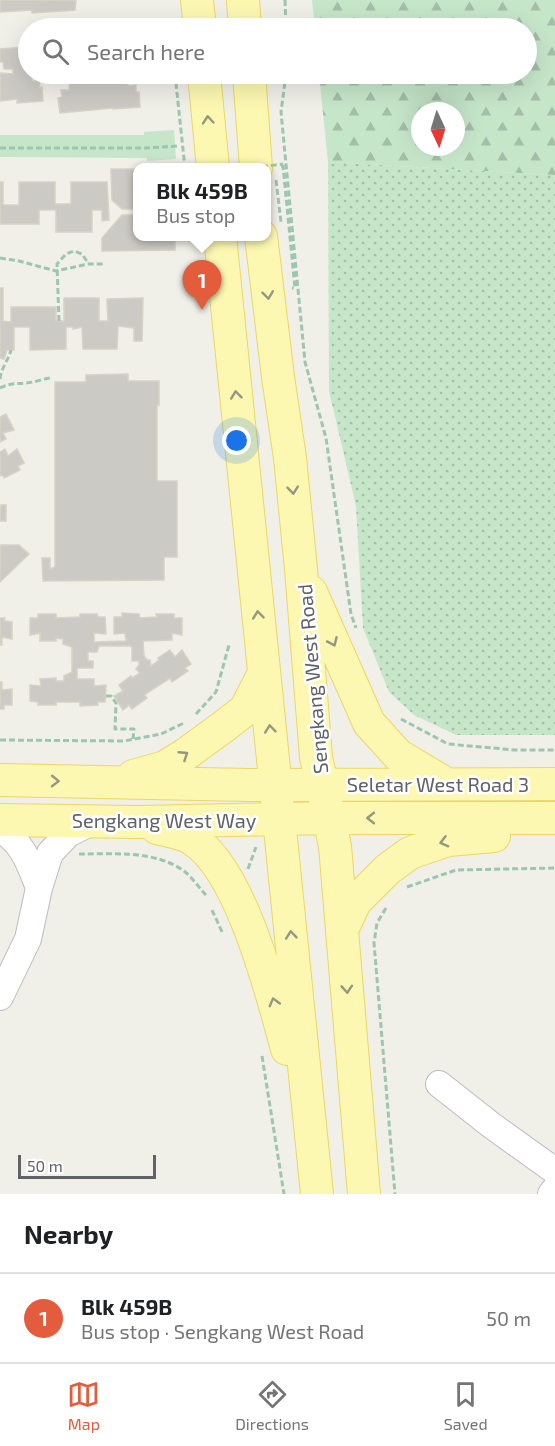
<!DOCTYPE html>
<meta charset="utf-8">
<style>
:root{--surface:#fff;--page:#f6f6f6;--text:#202124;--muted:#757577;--line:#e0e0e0;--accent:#e35c3c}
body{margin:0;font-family:"Exo 2",sans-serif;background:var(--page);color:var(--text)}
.compass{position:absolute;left:411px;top:102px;width:54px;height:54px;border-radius:50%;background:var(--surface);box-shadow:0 6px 24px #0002;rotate:176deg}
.scale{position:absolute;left:18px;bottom:15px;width:138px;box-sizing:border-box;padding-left:6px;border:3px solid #5f6267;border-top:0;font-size:16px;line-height:21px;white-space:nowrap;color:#5f6267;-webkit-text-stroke:4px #fff;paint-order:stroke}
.you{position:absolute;left:237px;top:441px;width:21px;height:21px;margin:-15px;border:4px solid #fff;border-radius:50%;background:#1a73e8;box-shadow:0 0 0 9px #1a73e833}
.badge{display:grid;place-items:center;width:39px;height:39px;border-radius:50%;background:var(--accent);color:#fff;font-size:20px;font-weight:700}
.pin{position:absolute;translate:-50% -50px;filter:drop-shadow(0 2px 3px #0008)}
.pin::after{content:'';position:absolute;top:32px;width:21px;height:18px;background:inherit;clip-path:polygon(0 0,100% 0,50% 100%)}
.popup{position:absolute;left:133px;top:163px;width:138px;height:78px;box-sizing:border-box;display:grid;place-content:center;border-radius:12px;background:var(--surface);filter:drop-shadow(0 2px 4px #0005);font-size:20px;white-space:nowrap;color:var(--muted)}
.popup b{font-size:22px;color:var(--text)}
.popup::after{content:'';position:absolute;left:50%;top:100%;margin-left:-12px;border:12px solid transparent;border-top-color:var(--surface)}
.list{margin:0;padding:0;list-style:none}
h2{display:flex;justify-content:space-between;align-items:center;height:78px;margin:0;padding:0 24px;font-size:26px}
h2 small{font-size:20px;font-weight:400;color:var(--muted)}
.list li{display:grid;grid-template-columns:39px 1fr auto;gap:18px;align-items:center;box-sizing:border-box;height:90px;padding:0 24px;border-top:2px solid var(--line)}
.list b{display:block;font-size:22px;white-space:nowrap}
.list p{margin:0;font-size:20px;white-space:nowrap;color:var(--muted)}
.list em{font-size:20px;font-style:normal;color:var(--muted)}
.icon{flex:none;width:33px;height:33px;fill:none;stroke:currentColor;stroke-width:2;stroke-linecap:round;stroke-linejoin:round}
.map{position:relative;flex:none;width:555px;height:1194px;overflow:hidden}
.search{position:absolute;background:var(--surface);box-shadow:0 6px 24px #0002;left:18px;right:18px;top:18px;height:66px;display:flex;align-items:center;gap:15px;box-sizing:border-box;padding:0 21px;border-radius:33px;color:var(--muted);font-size:22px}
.sheet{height:168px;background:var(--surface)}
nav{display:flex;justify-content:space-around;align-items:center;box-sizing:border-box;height:84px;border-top:2px solid var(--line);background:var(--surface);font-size:16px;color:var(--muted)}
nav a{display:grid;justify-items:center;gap:3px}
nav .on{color:var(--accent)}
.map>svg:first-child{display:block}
.grass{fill:url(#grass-dots)}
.forest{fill:url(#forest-firs);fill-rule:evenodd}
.park{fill:#c6e6ca}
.building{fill:#cccac4;stroke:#d5d2c6;stroke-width:1.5}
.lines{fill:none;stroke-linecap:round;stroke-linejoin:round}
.minor-casing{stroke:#babcc0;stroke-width:28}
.major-casing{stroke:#ecd665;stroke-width:34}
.path{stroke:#9ec5ae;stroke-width:3;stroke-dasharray:6 3;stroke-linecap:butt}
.minor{stroke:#fff;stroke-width:26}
.major{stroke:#fcf8b2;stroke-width:32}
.path-bridge{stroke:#9ec5ae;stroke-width:3;stroke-dasharray:6 3;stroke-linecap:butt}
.oneway{stroke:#969681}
.labels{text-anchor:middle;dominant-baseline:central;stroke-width:5;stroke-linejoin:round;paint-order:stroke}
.street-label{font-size:20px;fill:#5f6267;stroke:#fff}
</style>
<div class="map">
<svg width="555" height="1194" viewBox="0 0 555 1194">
<defs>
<pattern id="grass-dots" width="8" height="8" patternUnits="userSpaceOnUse" patternTransform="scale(1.5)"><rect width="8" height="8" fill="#c6e6ca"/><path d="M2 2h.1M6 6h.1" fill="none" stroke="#a4bea8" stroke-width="1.8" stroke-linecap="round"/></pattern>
<pattern id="forest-firs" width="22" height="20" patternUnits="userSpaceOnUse" patternTransform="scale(1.5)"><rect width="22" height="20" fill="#c6e6ca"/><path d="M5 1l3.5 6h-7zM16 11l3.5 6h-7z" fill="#a4bea8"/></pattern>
</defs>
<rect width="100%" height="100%" fill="#f0f0e8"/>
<path class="grass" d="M328,162L555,175V735H456L414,715L389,692L363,628L356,506L329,391Z"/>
<path class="forest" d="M312,0H555V175L328,162L319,74H526V28H315ZM420,111H456V147H420Z"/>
<path class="park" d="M174,130L176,159L147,161V158L0,157V135H144V132Z"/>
<path class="building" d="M0,0H76L75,10L32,13V10L0,12Z
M25,47L28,48V74H127L123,75V82L128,81V86L136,85V92H139L140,107L113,109V108L60,113L58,98L62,97L61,90H69L70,76L32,77V81H39L40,88L42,87L43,101L17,103V99L0,101V73L13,74V69H4L3,62H0V49Z
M111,169H138V209H122L112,200Z
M0,182H3V205H19V182H55V204H71V182H107L109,220L102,221V210H92V232H56V210H39V224H0Z
M122,215H138V236H175V250L102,251V238Z
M0,288H3V321L11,322V307H56V321H64V298H99V321H108L107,299L143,298L142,341H134V328L118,326L117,349H83L82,327L73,329V327H66V349L30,350V327H14V350H7L4,359L0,358Z
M128,374V381H159V405H157V481H177V557H164V580L43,581L42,558H50V569L55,567V382H86V375Z
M6,414L14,430L3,433L6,439L0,442V417Z
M5,449L8,456L17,449L24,463L18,466L20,470L4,478L3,475L0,476V452Z
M1,505H6V521H0Z
M0,545H19L29,554L0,582Z
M122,613L139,614L140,618L157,617L156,614H174V618H182V635L172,633V640L143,641L144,656L147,660H150L151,666L159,660L158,658L170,650L175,657L182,650L191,664L185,668L188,671L172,682L170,678L144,695L147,698L132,709L129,705L123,710L114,696L123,691L119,685L131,676L132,678L140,673L136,669L139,665V661H132V647L130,646H99L97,652H88V661H93V668H77V679H94V686L106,685L105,702H97L98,705L80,706V702H56V705H38V702L30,701V685L41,686L40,679L56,678V681H64V676L72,672V647L63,644V639L56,638V641H40V633L30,635V618H38V614H56V618L80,617V614H97L98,617H105L106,634L94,633V642L126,641L125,633L114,634V617H122Z
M0,618H5L4,621L12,622V639L2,637V645H0Z
M0,682H2V690L12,689V705H4V709H0Z"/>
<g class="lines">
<defs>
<path id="minor" d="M0,829C23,842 30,865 39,888
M0,997L28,939L39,888L50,853L68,834L94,821
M439,1084L491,1125L555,1171
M551,1194L555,1189"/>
<path id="major" d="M197,0L200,28
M243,0L245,28
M204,74L213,168
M249,74L256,168
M220,236L317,1194
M261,236L278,377L290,458L301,569L316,757L335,846L364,1194
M311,592L369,723L398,755L445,783
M133,776L165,767L186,754L223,727L245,710L264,673
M0,780L249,785L555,784
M0,820L137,822L329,818H555
M157,828C168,831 183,833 192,839C241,869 272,994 287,1049
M342,930L355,902L388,869L410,853L448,840L494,836"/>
</defs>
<use href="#minor" class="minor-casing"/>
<use href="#major" class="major-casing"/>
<path class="path" d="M285,0L286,28
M166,22L174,21V24
M175,74L185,168
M286,74L281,112L305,362L326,438L351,614L356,628
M0,148H146L177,146
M281,166H283L295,288H292
M276,180L281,222
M0,258L19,261L56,271L88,264H104
M59,321L57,264L66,254L74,251L82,254L88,263
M0,379C1,368 8,361 11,350
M0,388C10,383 15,384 25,383C33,383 42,379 50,378
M106,696H111L116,703L115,729H134L133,739
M196,714L216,692L229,645
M401,719L448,744L515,750H555
M0,740L124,741L161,734L184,723
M79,854C113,854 155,850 184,871C192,877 199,888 206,895
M248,869L256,847
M407,887L456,870L555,868
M386,908L377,923L374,943L395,1194
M212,910L223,934
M262,1056L284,1194"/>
<use href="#minor" class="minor"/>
<use href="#major" class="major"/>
<path class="path-bridge" d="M253,168L283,164"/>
</g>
<defs><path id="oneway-chevron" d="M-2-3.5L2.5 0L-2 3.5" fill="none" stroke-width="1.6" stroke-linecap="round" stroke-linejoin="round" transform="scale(1.5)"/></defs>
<g class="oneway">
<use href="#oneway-chevron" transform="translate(208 120) rotate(-95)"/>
<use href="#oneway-chevron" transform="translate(268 295) rotate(83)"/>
<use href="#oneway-chevron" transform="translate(236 395) rotate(-96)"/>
<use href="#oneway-chevron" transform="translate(293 490) rotate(84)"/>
<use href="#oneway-chevron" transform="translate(258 615) rotate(-96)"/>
<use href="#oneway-chevron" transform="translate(333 642) rotate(66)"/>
<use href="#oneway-chevron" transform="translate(270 729) rotate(-96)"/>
<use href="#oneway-chevron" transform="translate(184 755) rotate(-33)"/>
<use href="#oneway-chevron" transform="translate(55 781) rotate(1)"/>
<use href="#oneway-chevron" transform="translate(371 818) rotate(-180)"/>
<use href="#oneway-chevron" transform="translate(444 842) rotate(165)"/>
<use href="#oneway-chevron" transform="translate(291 935) rotate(-96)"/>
<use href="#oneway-chevron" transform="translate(347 989) rotate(86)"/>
<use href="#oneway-chevron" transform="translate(274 1002) rotate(-105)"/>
</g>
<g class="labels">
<g class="street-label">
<text transform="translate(312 679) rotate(-95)">Sengkang West Road</text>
<text x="438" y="784">Seletar West Road 3</text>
<text x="164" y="820">Sengkang West Way</text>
</g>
</g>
</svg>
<svg class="compass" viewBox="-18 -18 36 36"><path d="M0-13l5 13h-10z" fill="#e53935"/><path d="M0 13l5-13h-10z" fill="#757577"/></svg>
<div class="scale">50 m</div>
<div class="you"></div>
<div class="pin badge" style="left:202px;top:310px">1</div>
<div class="popup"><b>Blk 459B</b>Bus stop</div>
<div class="search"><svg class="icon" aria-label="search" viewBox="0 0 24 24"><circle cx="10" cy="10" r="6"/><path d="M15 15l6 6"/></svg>Search here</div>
</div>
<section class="sheet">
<h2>Nearby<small></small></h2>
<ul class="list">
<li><span class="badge">1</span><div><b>Blk 459B</b><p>Bus stop · Sengkang West Road</p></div><em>50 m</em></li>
</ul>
</section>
<nav>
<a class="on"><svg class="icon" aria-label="map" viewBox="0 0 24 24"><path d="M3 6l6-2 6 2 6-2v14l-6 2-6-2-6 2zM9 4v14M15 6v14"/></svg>Map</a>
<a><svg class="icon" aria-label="directions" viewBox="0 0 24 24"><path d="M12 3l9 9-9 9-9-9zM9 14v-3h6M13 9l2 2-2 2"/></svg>Directions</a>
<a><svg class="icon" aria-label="saved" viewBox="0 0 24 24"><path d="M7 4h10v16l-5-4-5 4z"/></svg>Saved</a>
</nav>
